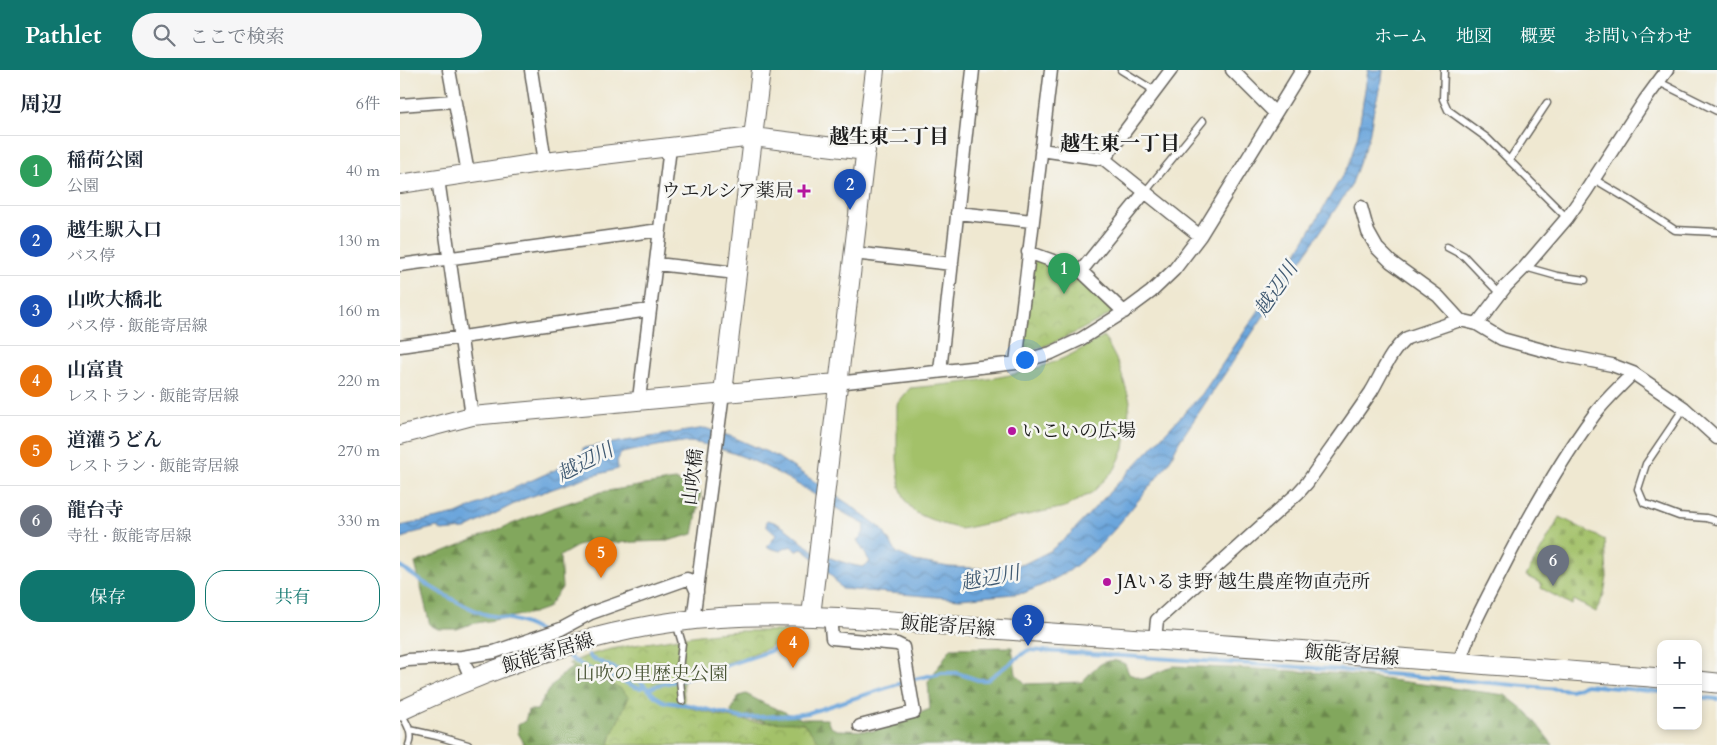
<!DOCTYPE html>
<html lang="ja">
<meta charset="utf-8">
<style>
:root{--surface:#fff;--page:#f6f6f7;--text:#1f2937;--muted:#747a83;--line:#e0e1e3;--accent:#0f766e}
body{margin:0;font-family:Cardo,"Noto Serif JP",serif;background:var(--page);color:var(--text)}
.controls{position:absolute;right:15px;bottom:15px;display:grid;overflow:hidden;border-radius:10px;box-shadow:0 2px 8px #0003}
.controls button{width:45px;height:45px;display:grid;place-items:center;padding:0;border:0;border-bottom:1px solid var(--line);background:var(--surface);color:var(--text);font:25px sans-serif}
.you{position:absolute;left:624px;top:289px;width:18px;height:18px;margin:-12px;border:4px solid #fff;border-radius:50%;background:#1a73e8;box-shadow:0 0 0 8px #1a73e833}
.badge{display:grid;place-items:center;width:32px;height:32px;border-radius:50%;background:var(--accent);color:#fff;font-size:16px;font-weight:700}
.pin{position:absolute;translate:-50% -41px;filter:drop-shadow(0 1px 2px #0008)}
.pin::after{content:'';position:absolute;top:26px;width:18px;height:15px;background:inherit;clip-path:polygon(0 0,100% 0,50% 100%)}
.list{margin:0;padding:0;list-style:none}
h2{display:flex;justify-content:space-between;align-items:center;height:65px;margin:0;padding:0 20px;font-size:21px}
h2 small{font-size:16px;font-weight:400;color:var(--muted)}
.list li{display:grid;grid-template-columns:32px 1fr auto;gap:15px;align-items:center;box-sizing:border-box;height:70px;padding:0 20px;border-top:1px solid var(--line)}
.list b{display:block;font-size:19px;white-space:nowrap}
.list p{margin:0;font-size:16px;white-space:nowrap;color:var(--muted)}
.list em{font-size:16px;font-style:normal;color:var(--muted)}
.actions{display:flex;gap:10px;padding:15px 20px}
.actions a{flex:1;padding:11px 0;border:1px solid var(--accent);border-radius:20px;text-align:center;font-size:18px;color:var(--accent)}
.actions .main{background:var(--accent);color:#fff}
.icon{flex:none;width:28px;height:28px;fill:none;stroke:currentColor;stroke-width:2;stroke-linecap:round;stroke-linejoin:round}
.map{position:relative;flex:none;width:1317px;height:675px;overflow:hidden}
header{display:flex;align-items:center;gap:30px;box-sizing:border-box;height:70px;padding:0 25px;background:var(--accent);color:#fff}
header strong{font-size:24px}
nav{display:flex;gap:28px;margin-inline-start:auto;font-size:18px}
.search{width:350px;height:45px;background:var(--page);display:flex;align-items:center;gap:12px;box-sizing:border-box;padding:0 18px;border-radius:28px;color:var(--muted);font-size:19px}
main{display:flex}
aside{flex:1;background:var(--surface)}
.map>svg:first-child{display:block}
.grass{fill:#a3c169;stroke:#606e42}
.forest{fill:url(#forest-firs);stroke:#4f623c}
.cemetery{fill:url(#cemetery-stones);stroke:#606e42}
.park{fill:url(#park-crowns);stroke:#606e42}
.water{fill:url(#water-waves);stroke:#44617c}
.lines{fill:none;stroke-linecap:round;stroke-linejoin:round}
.stream{stroke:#6ca6dc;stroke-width:4}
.lane-casing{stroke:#66635b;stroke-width:9}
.street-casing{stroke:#66635b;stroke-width:15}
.secondary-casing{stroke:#66635b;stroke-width:20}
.primary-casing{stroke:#66635b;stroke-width:21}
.lane{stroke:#fff;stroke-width:6}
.street{stroke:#fff;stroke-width:12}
.secondary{stroke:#fff;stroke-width:18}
.primary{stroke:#fff;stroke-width:19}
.poi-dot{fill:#b5179e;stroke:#f6f6f2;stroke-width:2}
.labels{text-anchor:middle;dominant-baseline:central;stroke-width:5;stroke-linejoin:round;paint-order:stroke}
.poi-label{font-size:19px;fill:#1c1c1c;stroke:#f6f6f2;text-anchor:start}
.street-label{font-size:19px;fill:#1c1c1c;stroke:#f6f6f2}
.park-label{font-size:19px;fill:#4b5637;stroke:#f6f6f2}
.neighbourhood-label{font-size:20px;font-weight:bold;fill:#1c1c1c;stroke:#f6f6f2}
.water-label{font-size:20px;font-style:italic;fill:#405a72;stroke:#f6f6f2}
</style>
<header>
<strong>Pathlet</strong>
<div class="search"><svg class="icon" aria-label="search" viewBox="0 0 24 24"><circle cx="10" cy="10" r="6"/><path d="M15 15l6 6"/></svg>ここで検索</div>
<nav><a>ホーム</a><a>地図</a><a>概要</a><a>お問い合わせ</a></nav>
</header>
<main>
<aside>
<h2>周辺<small>6件</small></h2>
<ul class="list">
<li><span class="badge" style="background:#2e9e5b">1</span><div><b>稲荷公園</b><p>公園</p></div><em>40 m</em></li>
<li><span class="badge" style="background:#1a4fb4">2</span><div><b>越生駅入口</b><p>バス停</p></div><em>130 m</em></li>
<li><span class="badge" style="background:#1a4fb4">3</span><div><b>山吹大橋北</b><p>バス停 · 飯能寄居線</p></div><em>160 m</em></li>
<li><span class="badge" style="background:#e8710a">4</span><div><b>山富貴</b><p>レストラン · 飯能寄居線</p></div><em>220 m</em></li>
<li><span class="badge" style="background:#e8710a">5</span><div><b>道灌うどん</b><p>レストラン · 飯能寄居線</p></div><em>270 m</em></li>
<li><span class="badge" style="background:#6b7280">6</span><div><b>龍台寺</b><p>寺社 · 飯能寄居線</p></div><em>330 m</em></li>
</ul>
<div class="actions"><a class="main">保存</a><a>共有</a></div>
</aside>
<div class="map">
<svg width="1317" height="675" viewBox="0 0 1317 675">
<defs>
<pattern id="forest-firs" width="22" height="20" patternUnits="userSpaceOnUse" patternTransform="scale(1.25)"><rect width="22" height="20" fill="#82a75d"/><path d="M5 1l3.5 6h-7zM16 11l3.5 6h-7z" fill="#6a874c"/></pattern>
<pattern id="cemetery-stones" width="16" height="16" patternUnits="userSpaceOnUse" patternTransform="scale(1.25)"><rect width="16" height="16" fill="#a3c169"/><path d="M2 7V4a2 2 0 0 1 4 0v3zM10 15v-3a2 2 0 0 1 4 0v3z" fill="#8ca55a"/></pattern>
<pattern id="park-crowns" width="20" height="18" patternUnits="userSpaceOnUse" patternTransform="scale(1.25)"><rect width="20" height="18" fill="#a3c169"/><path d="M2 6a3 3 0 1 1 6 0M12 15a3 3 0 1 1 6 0" fill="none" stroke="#8ca55a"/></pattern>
<pattern id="water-waves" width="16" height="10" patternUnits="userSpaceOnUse" patternTransform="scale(1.25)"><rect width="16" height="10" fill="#6ca6dc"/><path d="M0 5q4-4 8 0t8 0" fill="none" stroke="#5886b2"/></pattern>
</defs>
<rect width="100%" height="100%" fill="#f6f6f2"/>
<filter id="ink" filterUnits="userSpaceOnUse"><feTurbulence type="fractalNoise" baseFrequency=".02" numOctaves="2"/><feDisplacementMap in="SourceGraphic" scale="10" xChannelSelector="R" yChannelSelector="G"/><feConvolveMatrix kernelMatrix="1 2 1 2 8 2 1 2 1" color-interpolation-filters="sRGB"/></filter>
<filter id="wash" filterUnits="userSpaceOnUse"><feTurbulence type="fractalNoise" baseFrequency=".0096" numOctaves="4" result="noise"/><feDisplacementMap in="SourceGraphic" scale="20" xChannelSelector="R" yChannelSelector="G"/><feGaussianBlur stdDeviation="1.12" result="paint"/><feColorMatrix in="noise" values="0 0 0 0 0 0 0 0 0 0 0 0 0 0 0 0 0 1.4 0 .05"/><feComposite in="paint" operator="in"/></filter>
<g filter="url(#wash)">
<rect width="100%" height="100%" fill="#efe8d1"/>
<path class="grass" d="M704,266L719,295L730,331L724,379L715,399L693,422L665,437L561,459L539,453L516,443L506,432L500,417L497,389V334L510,318C561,313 616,309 664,288C677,282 691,273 704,266Z"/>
<path class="forest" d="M275,410L301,423L293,464L267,471L181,474L160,486L162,518L147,538L133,543L71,554L57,559H38L30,555L15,493L149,439L201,422Z
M612,577L616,604L626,614L682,612C695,598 705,584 725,594L729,604L743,609L773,596L855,599L945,604L1105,625L1128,643L1153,675H356L365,664V651L334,648L331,641L339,626L346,624L365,634L402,649H427L430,657L437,660L473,661L530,639L528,612L551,578Z
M176,595L222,615L282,675H122L124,673L118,663V655L125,651L128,640H137C148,618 156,608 176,595Z"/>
<path class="cemetery" d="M1160,447L1205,470L1207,507L1204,524L1196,542L1174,530L1172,535L1141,518L1142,514L1126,506Z"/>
<path class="park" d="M636,190L673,204L683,210L711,239L712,243C686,258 660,271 631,281L624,277L634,193Z
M340,561H387L386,567L366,579L283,609L284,631L287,637L327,647L354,652L403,653L422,675H209L212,664L229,627L220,618L195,607L168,594C196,580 217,578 247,573C278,568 308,563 340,561Z"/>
<path class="water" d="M968,0H983L982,10L974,39L969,66L951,116L779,372L768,394L714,460L694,481L669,501L647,513L624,523L560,529L442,519L424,496L402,479L397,481L391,476L380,481L367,477L376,465L366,456L367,450C383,453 395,467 407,476C419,485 448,495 463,497L470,492L457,470L463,464L465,455C418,429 375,395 323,380C311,376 298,372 285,372C267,373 240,380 221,383L217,391L218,399L184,408L124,429L65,459L42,461L37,457L13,463L0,470V456L56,444L168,394L183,385V378L305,358L333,367L376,386L450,435L481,458L497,483L515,491L549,497L594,499L624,494L650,481L671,463L802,324L891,193L949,94L958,64Z"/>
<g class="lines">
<path class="stream" d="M0,496C22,513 58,534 84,544C90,546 97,546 103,548C124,551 140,559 154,573
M165,583C184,602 212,605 235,617L241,618L245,616L255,626L265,632L288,635L342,648L393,645L408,643L514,609L542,603H557L578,610H587L628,580L930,599L1171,620L1186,615L1261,622
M189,585L191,588L235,607L245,616
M249,619L258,615L286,609L370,581L382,574L391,565
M1298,627L1317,629"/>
</g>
</g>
<g filter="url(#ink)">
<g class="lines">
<defs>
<path id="lane" d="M721,0L755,21
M1044,0L1043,29L1048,40L1087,68L1167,148
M1259,12L1317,41
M1110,89L1147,33
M1194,109L1231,131L1275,160L1317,162
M745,122L803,51
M1047,177L1064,186L1100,224
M1125,197L1157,206L1185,210
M1284,338L1246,394L1238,419L1244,433L1279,446L1306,448L1317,451
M276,553L282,573L279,599L282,631
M1,643C6,653 14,663 9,675
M10,660L37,666L68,675"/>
<path id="street" d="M49,0L68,103
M131,0L145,92
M832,0L875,43
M0,35L54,31
M641,80L704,89L800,166
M704,89L771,0
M38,109L72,346
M961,137L968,162L977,178L991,192L1038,226L1060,250
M557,143L632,151
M628,182L681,201
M453,183L552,194
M257,194L336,203
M0,195L260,160
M724,242L681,201L745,122
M1077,254L1106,216L1125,197L1167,148L1186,121L1245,30L1267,0
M0,276L249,240
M616,293L651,0
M540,301L573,0
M437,313L616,293L651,283L681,269L724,242L751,222L774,200L800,166L902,0
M239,329L270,78
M430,547L432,568L497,574L503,577L514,642L460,656
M293,550L323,323
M755,569L757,550L898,423L907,413C928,383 950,353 971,322C982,304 990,281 1007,268L1060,250L1077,254L1102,269L1157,284L1212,295L1233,303L1284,338L1317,368
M62,587L94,582L161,559L191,543L287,509L292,511L297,522
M0,592L8,590L62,587L71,608
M1059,593C1069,561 1085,532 1100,503C1128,448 1158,394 1194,345C1205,330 1220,317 1233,303"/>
<path id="secondary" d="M0,114L145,92L353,67L466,81
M323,323L361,0
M0,365L72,346L437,313
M411,546L475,0"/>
<path id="primary" d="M1298,611L1317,613
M0,641C86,600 179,565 274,552C388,537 506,553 620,561C834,574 1047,592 1261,608"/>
</defs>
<use href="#lane" class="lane-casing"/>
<use href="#street" class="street-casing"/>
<use href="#secondary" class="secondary-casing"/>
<use href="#primary" class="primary-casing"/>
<use href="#lane" class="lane"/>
<use href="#street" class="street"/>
<use href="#secondary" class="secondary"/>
<use href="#primary" class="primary"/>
</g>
</g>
<g class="poi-dot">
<path d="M401.5 113.5h5v5h5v5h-5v5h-5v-5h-5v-5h5z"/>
<circle cx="612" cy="361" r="5"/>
<circle cx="707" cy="512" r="5"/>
</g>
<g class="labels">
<g class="poi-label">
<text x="394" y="121" text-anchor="end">ウエルシア薬局</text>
<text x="622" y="361">いこいの広場</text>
<text x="717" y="512">JAいるま野 越生農産物直売所</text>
</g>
<g class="street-label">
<text transform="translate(293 407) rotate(-83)">山吹橋</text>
<text transform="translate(548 556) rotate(4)">飯能寄居線</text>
<text transform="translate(148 583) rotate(-17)">飯能寄居線</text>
<text transform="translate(952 585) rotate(4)">飯能寄居線</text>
</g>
<g class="park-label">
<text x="252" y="604">山吹の里歴史公園</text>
</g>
<g class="neighbourhood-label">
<text x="489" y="66">越生東二丁目</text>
<text x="720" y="73">越生東一丁目</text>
</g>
<g class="water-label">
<text transform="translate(876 219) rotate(-56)">越辺川</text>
<text transform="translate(185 392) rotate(-27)">越辺川</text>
<text transform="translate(590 508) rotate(-11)">越辺川</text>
</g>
</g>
</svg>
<div class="controls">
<button>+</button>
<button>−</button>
</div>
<div class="you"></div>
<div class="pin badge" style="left:664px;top:224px;background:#2e9e5b">1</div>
<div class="pin badge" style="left:450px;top:140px;background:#1a4fb4">2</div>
<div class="pin badge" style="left:628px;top:576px;background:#1a4fb4">3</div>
<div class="pin badge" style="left:393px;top:598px;background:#e8710a">4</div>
<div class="pin badge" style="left:201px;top:508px;background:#e8710a">5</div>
<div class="pin badge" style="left:1153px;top:516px;background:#6b7280">6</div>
</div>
</main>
